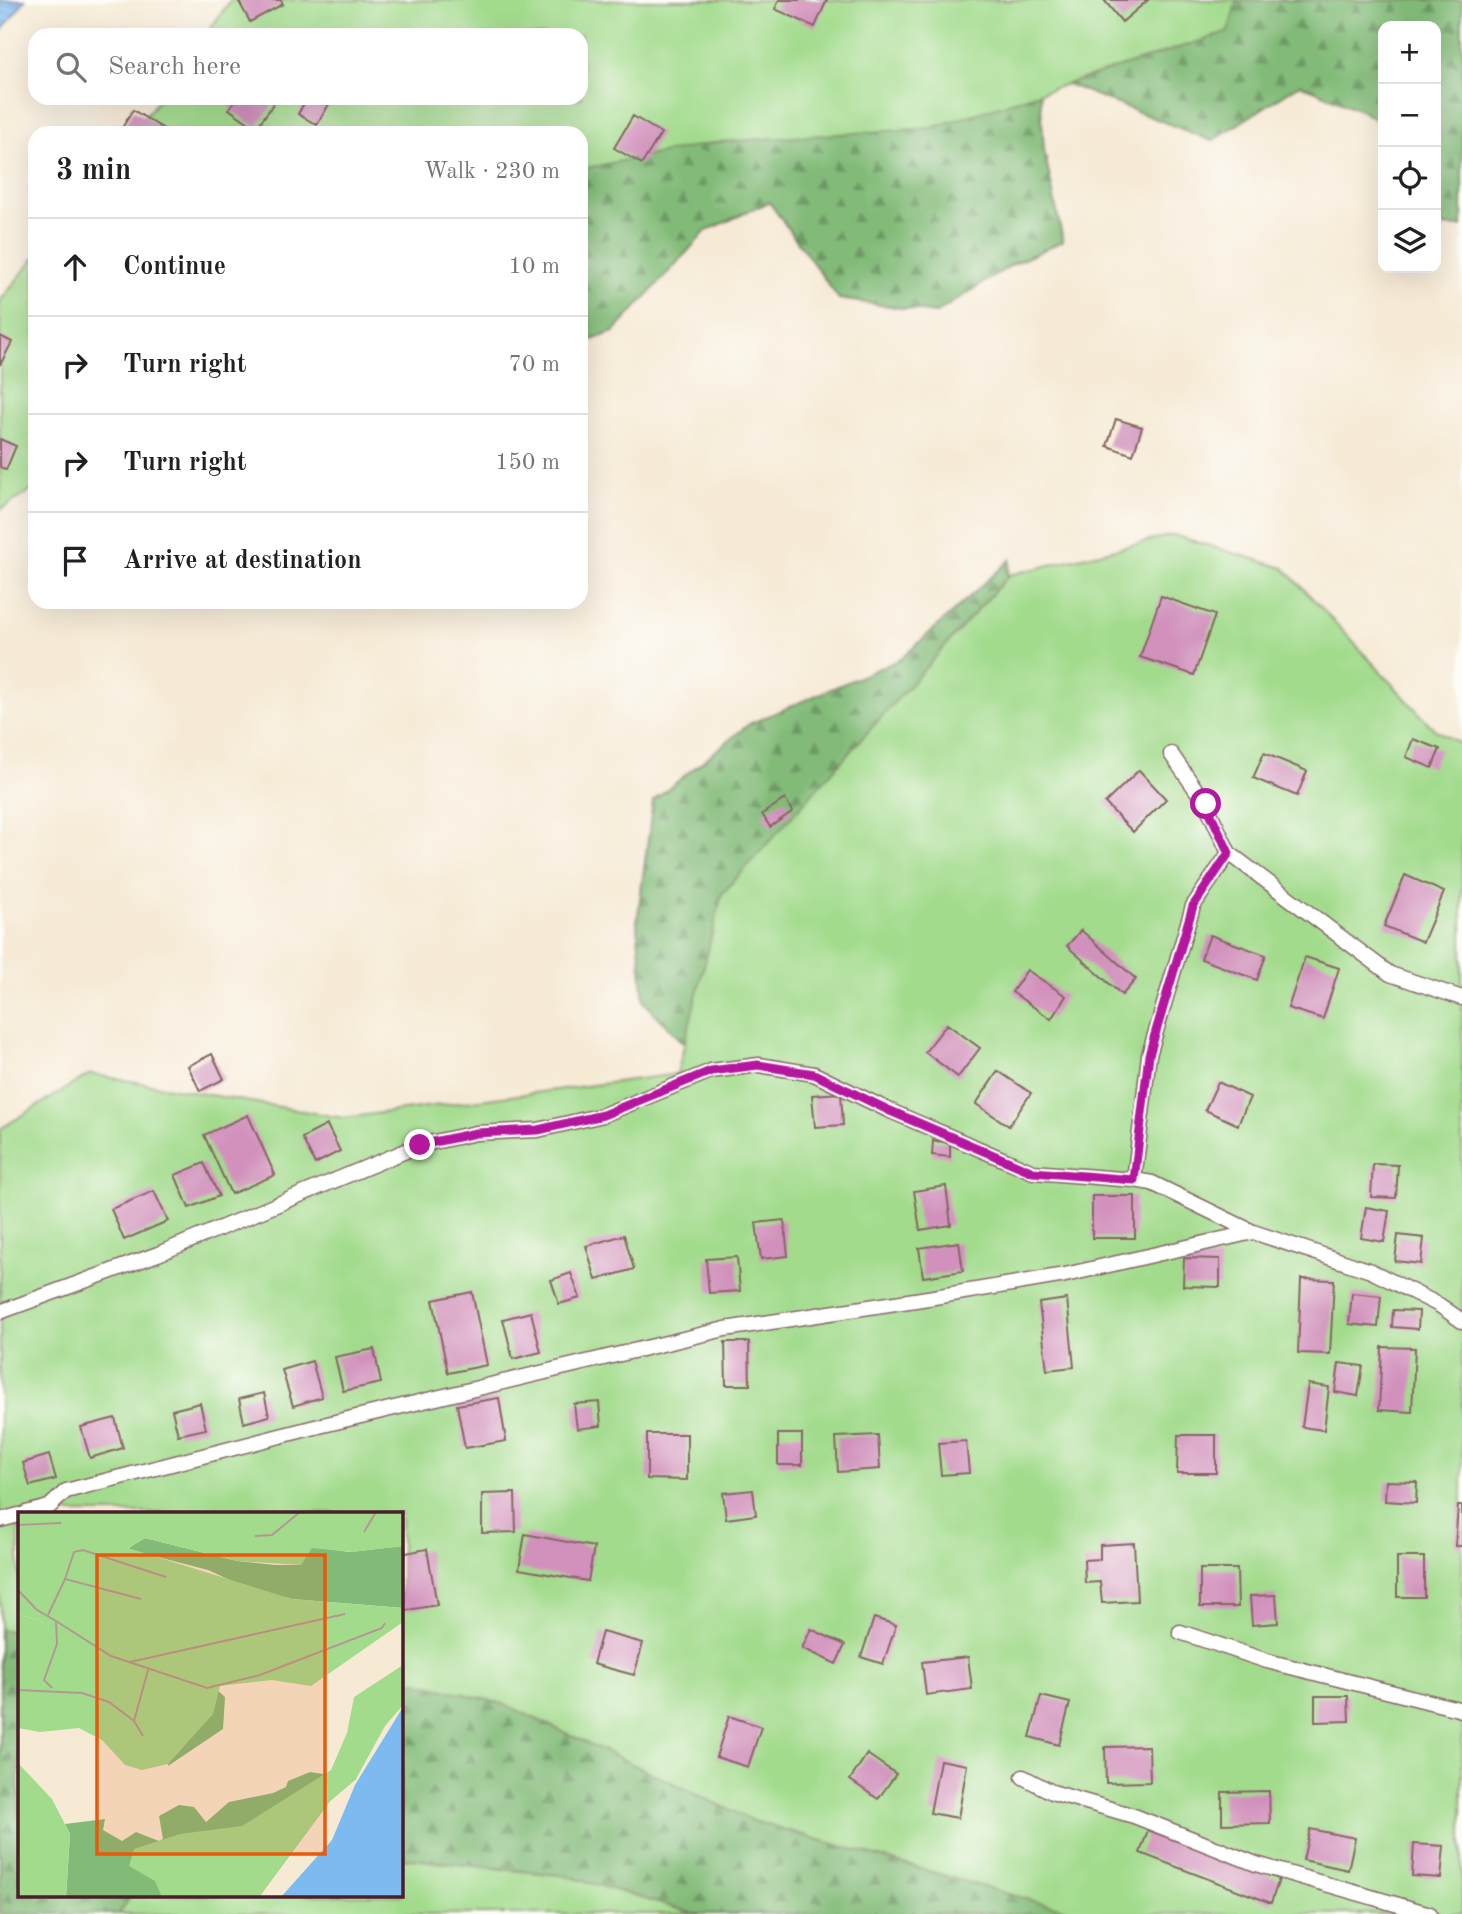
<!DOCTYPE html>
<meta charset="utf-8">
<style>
:root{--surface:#fff;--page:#f6f6f6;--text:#202124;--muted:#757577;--line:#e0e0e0}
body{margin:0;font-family:"Old Standard TT",serif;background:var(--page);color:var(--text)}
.controls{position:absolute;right:21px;top:21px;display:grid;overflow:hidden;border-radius:14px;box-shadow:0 7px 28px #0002}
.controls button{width:63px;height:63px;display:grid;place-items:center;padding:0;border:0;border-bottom:2px solid var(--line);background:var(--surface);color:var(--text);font:35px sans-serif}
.stop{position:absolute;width:21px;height:21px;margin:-16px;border:5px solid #b5179e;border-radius:50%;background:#fff}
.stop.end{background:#b5179e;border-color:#fff;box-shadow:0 2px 7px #0008}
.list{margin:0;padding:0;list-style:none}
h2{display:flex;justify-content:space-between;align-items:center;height:91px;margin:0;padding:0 28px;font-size:30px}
h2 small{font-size:23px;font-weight:400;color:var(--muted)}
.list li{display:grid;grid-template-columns:46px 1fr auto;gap:21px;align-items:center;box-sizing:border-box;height:98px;padding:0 28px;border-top:2px solid var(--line)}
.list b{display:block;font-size:26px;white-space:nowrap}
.list em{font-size:23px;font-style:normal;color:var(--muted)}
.icon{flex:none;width:38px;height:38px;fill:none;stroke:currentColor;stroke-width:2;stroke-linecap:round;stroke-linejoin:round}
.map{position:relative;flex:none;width:1462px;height:1914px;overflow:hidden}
.search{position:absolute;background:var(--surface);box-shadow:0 7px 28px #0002;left:28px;top:28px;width:560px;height:77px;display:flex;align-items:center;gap:18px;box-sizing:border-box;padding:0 24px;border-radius:21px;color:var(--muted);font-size:26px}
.panel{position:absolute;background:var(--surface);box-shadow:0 7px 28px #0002;left:28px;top:126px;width:560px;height:483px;border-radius:21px}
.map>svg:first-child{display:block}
.forest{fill:url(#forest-firs);stroke:#666d52;stroke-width:2}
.green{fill:#a3db8d;stroke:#767d5c;stroke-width:2}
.water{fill:url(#water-rules);stroke:#646c8e;stroke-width:2}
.building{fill:#d191bc}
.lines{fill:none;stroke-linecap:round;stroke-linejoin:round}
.service-casing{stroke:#866666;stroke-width:17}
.service{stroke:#fff;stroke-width:14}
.route{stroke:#b5179e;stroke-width:9}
.inset-road{fill:none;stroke:#b19991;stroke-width:2}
.view{fill:#e8590c;fill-opacity:0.15;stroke:#e8590c;stroke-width:3.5}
.inset-edge{fill:none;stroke:#4a1f2b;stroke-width:3.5}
</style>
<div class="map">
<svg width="1462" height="1914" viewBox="0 0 1462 1914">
<defs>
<pattern id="forest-firs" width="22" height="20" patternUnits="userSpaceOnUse" patternTransform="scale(1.75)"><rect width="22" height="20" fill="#82bb78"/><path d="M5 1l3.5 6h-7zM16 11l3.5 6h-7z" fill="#6c9763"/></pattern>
<pattern id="water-rules" width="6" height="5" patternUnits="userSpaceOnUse" patternTransform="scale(1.75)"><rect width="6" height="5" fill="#7dbaf0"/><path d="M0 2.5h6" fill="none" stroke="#6e9fce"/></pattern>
</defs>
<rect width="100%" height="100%" fill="#fdfcf7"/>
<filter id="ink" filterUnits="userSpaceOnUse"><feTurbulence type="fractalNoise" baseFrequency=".0143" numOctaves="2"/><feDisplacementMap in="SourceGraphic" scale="14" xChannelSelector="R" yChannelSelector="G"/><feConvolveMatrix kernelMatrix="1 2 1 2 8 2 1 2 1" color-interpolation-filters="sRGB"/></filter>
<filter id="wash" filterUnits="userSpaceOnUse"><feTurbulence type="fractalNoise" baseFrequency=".00686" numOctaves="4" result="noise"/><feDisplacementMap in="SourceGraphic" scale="28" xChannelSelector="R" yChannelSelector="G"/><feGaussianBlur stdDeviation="1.57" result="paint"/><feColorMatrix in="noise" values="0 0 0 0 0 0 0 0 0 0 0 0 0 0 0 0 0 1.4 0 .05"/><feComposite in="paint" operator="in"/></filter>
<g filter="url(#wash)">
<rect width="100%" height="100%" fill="#f6ead5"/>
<path class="forest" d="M231,0H1462V227L1436,226V26H1383V125L1362,111L1300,84L1212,141L1067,84L1092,76L1040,91L1044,150L1063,241L1013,264L936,313L839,299L769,202L706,231L614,332L581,344V133H132L160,98H581V35H206Z
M1010,560L995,658L711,1071L644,1002L637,922L653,801L749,724L901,659Z
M0,1630L19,1631V1895H131L119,1914H0Z
M401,1678L504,1704L754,1821L1037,1902L1089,1914H695L567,1876L401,1858Z"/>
<path class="green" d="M231,0H1237L1228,32L931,128L718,142L581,169V133H132L160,98H581V35H206Z
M35,257V488L0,510V301Z
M1173,535L1284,568L1434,729L1462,745V1914H1089L1037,1902L754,1821L504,1704L401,1678V1513H19V1631L0,1630V1129L90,1074L343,1118L677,1074L722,894L1009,575Z
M401,1858L567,1876L695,1914H119L131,1895H401Z"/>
<path class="water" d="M0,0H25L0,33Z"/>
<g id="blocks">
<path class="building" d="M238,0H281L283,4L250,22Z
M779,0H827L815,27L775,9Z
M1104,0H1148L1122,22Z
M237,98H278L256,128L229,109Z
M307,98H319L329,104L317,125L298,114Z
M133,110L170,133H119Z
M633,116L661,133L642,164L614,148Z
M0,336L12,342L0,365Z
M1116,419L1142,427L1133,455L1107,446Z
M0,439L16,446L6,470L0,467Z
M1161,596L1215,615L1194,675L1140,657Z
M1413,739L1440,749L1432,768L1406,757Z
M1264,753L1307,771L1297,796L1253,778Z
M1139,770L1166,799L1133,832L1105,803Z
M785,799L793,811L770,827L762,814Z
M1405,875L1444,892L1423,942L1384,926Z
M1081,930L1136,979L1122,995L1067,946Z
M1210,935L1266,955L1257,980L1201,959Z
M1305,957L1339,968L1323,1019L1288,1008Z
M1027,970L1066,996L1051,1019L1012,992Z
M947,1024L980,1048L958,1077L925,1052Z
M212,1054L224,1079L200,1091L188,1066Z
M998,1071L1031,1093L1009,1126L976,1104Z
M1218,1082L1250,1097L1238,1125L1205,1110Z
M841,1093L843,1125L815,1127L812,1095Z
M248,1115L275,1175L231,1194L204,1135Z
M327,1125L340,1151L315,1164L302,1138Z
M933,1141L950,1142V1157L932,1155Z
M204,1163L219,1196L189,1208L175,1175Z
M1373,1164L1398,1165L1396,1198L1371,1197Z
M946,1186L951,1225L920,1230L914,1191Z
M154,1191L168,1221L124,1240L111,1209Z
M1092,1196H1135V1238H1092Z
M1366,1207L1389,1211L1384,1242L1361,1238Z
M784,1220L788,1256L761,1259L756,1223Z
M624,1235L634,1269L596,1280L586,1246Z
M1398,1235L1424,1238L1421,1264L1395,1261Z
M959,1242L963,1271L923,1277L919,1248Z
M737,1257L740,1291L709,1293L706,1259Z
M1184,1258L1220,1259V1287L1183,1286Z
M571,1273L580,1298L559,1304L551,1280Z
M1301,1279L1334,1280L1330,1354L1298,1353Z
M472,1292L487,1365L448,1373L433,1300Z
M1352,1293L1381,1296L1378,1327L1349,1324Z
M1067,1299L1074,1367L1047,1370L1039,1303Z
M1393,1310L1419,1311L1418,1329L1392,1327Z
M531,1312L541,1352L513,1359L503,1319Z
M725,1342H749L750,1385H726Z
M1382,1347L1415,1348L1412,1412L1379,1410Z
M374,1349L381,1383L343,1391L335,1357Z
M312,1361L322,1397L293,1406L282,1370Z
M1339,1363L1363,1366L1358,1396L1335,1392Z
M1308,1384L1329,1387L1324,1430L1302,1427Z
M264,1393L269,1416L244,1423L239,1399Z
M499,1398L506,1441L465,1448L457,1405Z
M599,1402L601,1426L577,1429L574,1404Z
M200,1403L206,1429L178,1435L172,1410Z
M115,1418L123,1448L90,1458L81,1427Z
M647,1434H687V1480L647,1479Z
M778,1434H802V1465H778Z
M878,1435L880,1469L838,1472L836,1437Z
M1178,1435H1216V1473H1177Z
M966,1441L969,1473L941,1475L938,1443Z
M49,1455L56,1479L30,1486L23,1463Z
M1386,1481L1417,1482L1416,1503L1385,1501Z
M753,1490L756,1515L726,1519L723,1493Z
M515,1493L516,1532L482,1533V1494Z
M1458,1506H1462V1546H1455Z
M525,1534L594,1547L588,1581L519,1569Z
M1134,1543L1137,1601L1102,1603L1100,1582L1085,1583L1084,1560L1100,1559V1545Z
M427,1549L437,1605L402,1611L401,1554Z
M1397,1557H1424V1597H1397Z
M1200,1569H1237L1238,1607H1200Z
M1276,1595L1278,1623L1252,1625L1250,1596Z
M874,1618L896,1625L883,1664L861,1657Z
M811,1629L845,1645L836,1664L802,1648Z
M602,1632L643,1643L634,1675L593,1664Z
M968,1657L972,1689L926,1695L922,1662Z
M1041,1696L1070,1703L1059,1745L1030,1737Z
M1315,1696H1348L1349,1721L1315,1722Z
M729,1716L761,1727L748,1767L716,1757Z
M1149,1746L1150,1782L1106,1783L1105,1747Z
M867,1754L896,1774L878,1799L850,1780Z
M940,1760L967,1765L958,1818L930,1813Z
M1269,1791L1270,1823L1222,1824V1792Z
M1310,1829L1355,1838L1348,1870L1303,1860Z
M1148,1830L1279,1879L1271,1903L1140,1853Z
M1414,1844L1444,1846L1441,1878L1412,1876Z"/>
</g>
</g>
<g filter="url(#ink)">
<use href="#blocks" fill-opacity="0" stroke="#866666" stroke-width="2"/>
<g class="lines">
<defs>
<path id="service" d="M1171,754L1206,804L1229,853L1390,974L1462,998
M1134,1180L1149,1055L1193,906L1229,853
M0,1312L158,1254L420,1145L476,1133L538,1130L603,1115L711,1071L759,1065L814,1074L888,1110L1033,1172L1134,1180L1152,1183L1253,1232L1371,1271L1439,1305L1462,1321
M26,1513L49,1507L66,1491L323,1425L725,1329L928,1298L1065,1275L1253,1232
M0,1520L19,1515
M1180,1632L1267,1661L1462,1710
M1023,1777L1052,1792L1134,1816L1256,1864L1430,1914"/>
</defs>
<use href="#service" class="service-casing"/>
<use href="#service" class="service"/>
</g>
</g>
<g class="lines" filter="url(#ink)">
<path class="route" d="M420,1145L476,1133L538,1130L603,1115L711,1071L758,1065L814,1074L888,1110L1033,1172L1134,1180L1149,1055L1193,906L1229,853L1206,804"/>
</g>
<g transform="translate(18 1512)">
<rect width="385" height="385" fill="#f6ead5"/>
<path d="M0,103L19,107L37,121L25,175H0Z" fill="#a3db8d"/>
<path d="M127,26L219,49L257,53H283L293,35L332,40L385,34V96L274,87L229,76L190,58L109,37ZM196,175L207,185L205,217L150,254L152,239ZM292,260L338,267L312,289L241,385H48L52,322L47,312L87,307L85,318L104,329L118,320L141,329L145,327L141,304L161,293L176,295L188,310L211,290L255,281L268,275L270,269Z" fill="#82bb78"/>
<path d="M0,0H385V34L334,40L294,36L283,53L219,49L127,26L110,36L274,87L385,96V110L293,174L254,168L202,174L195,202L150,252L124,258L107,253L84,228L61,216L22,220L0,216V175H25L36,121L19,107L0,103ZM385,153V193L367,214L338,267L312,289L241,385H144L137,369L111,354L116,337L162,322L224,314L313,258L329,221L336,185ZM0,251L34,287L52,322L48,385H0Z" fill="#a3db8d"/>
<path d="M385,195V385H263L314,328L337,273Z" fill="#7dbaf0"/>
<path class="inset-road" d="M0,13L43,11M346,20L358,0M237,24L254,23L282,0M47,67L56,40L65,38L148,65M0,78L19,98L38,109L39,132L26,168L34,176M30,103L47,67L123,87M38,109L93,144L189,176L242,163L364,116L367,111M112,150L327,102M0,178L64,181L91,190L116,209L125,224M116,209L130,158"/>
<path class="view" d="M79,43H307V342H79Z"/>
<rect width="385" height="385" class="inset-edge"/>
</g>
</svg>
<div class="controls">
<button>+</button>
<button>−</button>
<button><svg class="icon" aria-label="locate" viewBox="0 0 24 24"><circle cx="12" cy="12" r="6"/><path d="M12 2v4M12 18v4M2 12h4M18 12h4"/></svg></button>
<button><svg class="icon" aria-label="layers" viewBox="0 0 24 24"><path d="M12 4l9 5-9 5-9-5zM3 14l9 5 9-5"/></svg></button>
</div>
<div class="stop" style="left:1206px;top:804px"></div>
<div class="stop end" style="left:420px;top:1145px"></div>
<div class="search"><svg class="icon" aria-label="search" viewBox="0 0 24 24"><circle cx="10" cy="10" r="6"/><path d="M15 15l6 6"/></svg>Search here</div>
<section class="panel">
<h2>3 min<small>Walk · 230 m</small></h2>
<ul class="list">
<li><svg class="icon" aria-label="ahead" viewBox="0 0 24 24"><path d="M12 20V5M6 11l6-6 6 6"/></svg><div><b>Continue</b></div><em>10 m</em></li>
<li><svg class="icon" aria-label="right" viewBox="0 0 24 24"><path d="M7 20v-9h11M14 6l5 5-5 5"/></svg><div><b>Turn right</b></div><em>70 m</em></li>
<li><svg class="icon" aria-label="right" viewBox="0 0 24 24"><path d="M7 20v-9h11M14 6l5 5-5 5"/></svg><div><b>Turn right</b></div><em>150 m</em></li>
<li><svg class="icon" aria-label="arrive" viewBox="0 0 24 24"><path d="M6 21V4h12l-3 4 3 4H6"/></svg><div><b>Arrive at destination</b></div></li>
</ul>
</section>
</div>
